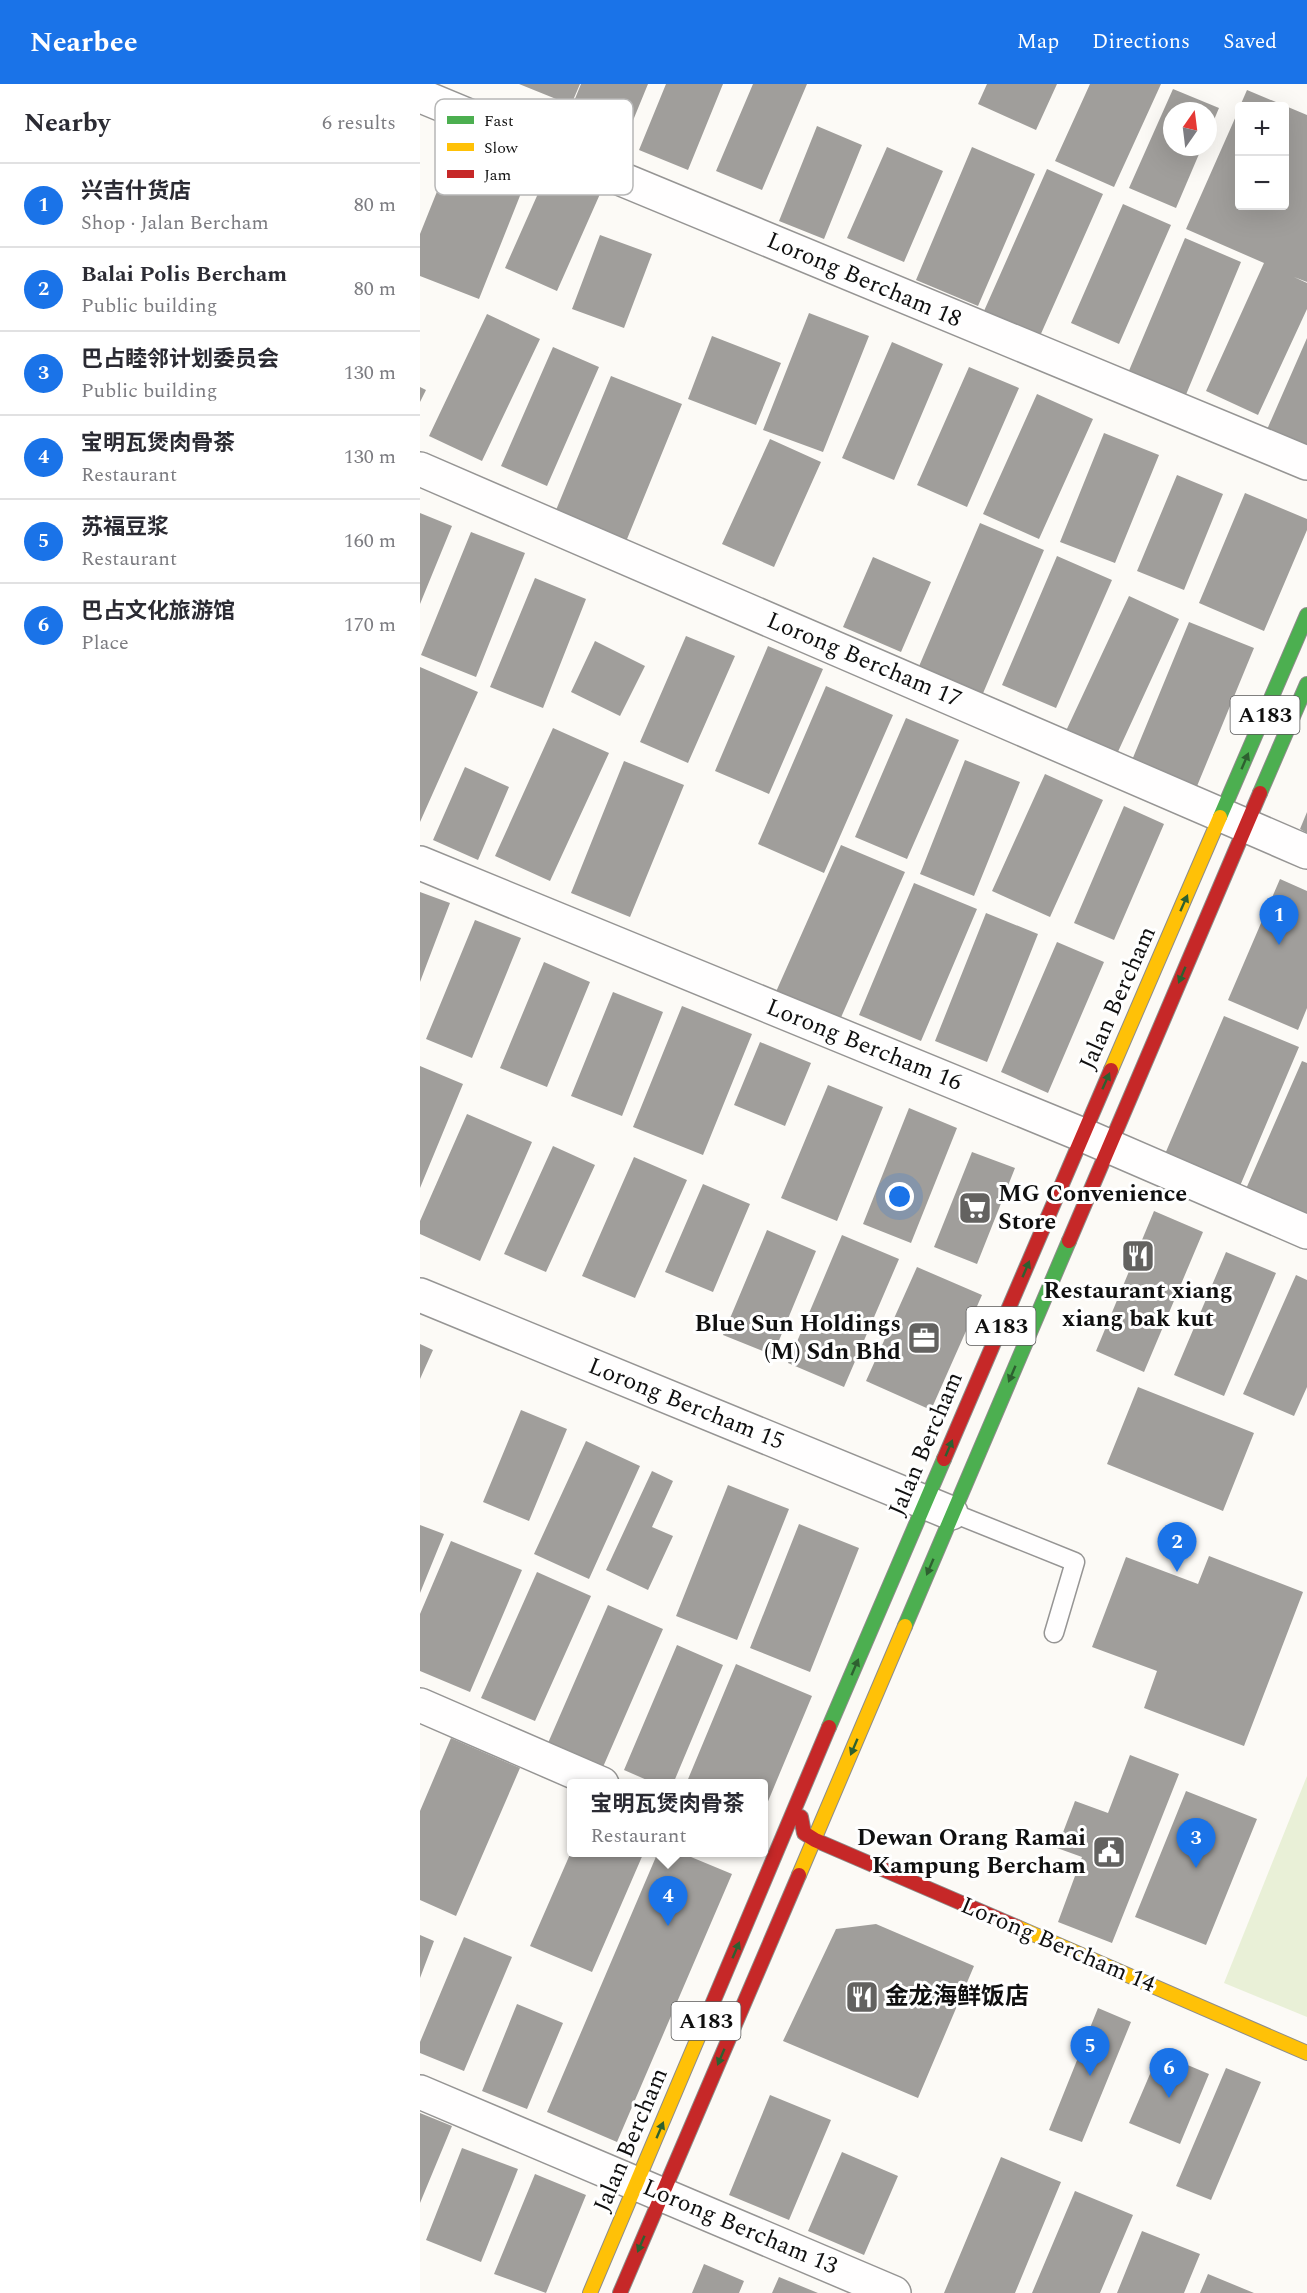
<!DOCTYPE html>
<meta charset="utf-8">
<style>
:root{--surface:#fff;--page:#f2f2f3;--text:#2b2b33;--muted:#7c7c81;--line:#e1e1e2;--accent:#1a73e8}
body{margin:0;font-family:Spectral,"Noto Sans SC",serif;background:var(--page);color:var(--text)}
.controls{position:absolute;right:18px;top:18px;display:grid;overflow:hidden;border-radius:6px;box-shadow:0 6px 24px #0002}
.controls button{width:54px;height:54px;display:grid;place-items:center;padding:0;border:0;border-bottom:2px solid var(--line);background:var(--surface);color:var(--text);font:30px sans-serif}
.compass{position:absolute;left:743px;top:18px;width:54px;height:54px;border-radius:50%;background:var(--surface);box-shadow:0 6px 24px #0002;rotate:14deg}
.you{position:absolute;left:480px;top:1113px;width:21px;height:21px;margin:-15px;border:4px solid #fff;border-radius:50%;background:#1a73e8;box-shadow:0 0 0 9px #1a73e833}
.badge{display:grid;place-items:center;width:39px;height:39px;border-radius:50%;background:var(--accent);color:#fff;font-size:20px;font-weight:700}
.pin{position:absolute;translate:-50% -50px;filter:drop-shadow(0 2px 3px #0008)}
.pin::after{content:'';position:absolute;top:32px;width:21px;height:18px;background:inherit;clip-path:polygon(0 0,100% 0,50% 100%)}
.popup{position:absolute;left:147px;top:1695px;width:201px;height:78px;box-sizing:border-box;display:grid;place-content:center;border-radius:6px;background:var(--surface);filter:drop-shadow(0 2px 4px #0005);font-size:20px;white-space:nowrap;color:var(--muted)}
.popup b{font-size:22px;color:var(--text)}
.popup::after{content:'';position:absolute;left:50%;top:100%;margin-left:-12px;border:12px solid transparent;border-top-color:var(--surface)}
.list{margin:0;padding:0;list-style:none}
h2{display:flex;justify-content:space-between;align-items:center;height:78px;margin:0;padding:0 24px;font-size:26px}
h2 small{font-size:20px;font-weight:400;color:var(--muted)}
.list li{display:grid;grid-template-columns:39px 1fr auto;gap:18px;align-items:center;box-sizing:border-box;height:84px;padding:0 24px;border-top:2px solid var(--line)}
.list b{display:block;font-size:22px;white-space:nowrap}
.list p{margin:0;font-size:20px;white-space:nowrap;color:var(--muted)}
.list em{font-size:20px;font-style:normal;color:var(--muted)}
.map{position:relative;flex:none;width:887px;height:2209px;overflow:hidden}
header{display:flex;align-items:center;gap:36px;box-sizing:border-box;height:84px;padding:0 30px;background:var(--accent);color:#fff}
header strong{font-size:28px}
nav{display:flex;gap:33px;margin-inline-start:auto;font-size:21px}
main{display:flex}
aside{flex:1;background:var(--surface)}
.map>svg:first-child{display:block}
.green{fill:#e9f0d7}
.building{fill:#a09e9b}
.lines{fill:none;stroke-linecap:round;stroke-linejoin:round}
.lane-casing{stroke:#969594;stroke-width:21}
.street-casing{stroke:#969594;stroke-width:36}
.fast-casing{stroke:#8d8c8a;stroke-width:16}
.slow-casing{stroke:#8d8c8a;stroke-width:16}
.jam-casing{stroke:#8d8c8a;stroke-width:16}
.lane{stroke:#fffefe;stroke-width:18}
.street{stroke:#fffefe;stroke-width:33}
.fast{stroke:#4caf50;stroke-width:14}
.slow{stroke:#ffc107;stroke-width:14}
.jam{stroke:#c62828;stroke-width:14}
.oneway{fill:#2e6030}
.labels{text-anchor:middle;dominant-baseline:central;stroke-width:6;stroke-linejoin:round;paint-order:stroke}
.shield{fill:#fff;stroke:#585858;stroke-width:1.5}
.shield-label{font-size:22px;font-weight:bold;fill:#101010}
.street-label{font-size:24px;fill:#101010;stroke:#fff}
.poi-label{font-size:24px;font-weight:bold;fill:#101010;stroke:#fff;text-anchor:start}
.key{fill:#fff;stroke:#b7b7b7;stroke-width:1.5}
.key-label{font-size:16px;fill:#101010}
</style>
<header>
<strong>Nearbee</strong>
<nav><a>Map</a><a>Directions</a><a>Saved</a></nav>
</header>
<main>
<aside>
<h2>Nearby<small>6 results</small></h2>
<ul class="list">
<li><span class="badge">1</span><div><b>兴吉什货店</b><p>Shop · Jalan Bercham</p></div><em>80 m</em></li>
<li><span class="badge">2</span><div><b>Balai Polis Bercham</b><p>Public building</p></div><em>80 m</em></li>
<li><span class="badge">3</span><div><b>巴占睦邻计划委员会</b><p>Public building</p></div><em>130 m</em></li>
<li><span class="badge">4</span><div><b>宝明瓦煲肉骨茶</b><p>Restaurant</p></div><em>130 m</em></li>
<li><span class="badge">5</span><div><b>苏福豆浆</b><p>Restaurant</p></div><em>160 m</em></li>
<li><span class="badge">6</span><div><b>巴占文化旅游馆</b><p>Place</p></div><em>170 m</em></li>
</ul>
</aside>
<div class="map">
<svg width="887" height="2209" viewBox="0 0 887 2209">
<rect width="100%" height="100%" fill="#fcfaf6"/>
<path class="green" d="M887,1692V1933L804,1899Z"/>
<path class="building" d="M99,0H160L151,21Z
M161,0H228L198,73L141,49Z
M246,0H303L268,86L219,66Z
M333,0H387L342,106L296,87Z
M567,0H637L616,46L558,20Z
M670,0H741L694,103L635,77Z
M753,5L799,24L788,50V27H752V63H782L756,124L709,104Z
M827,6L887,31V198L874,193L887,199V225L838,331L786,307L844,179L766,145L820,23V122H864V22H820Z
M397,42L442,61L404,155L359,137Z
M40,50L113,79L59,215L0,192V150Z
M467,63L523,87L484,178L427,154Z
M552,63L615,90L558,222L496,196Z
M627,85L683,110L620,252L564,227Z
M128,87L180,110L137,207L85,184Z
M703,120L751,141L699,260L651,239Z
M180,151L232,170L204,244L152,225Z
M765,154L821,178L765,313L708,289Z
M389,229L449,252L403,368L343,346Z
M67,230L120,255L62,377L9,352Z
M292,252L361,279L336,341L268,315Z
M887,254V376L842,357Z
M472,258L523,280L474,396L422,374Z
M133,263L179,283L127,402L81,382Z
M549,283L599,304L547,423L497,401Z
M191,292L262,320L205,460L134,431Z
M0,303L6,306L0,318Z
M617,310L673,335L619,455L563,430Z
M684,349L739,371L695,479L640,458Z
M350,355L401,378L354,483L302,460Z
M757,391L803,410L764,506L717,487Z
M825,409L887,435V446L844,547L779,519Z
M0,429L32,442L0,520Z
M560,439L624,466L561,614L497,587Z
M51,448L105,469L56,593L1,571Z
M637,472L692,496L636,624L582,601Z
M453,473L511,498L481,568L423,543Z
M115,494L166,515L123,624L70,603Z
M709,512L759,535L696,672L645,649Z
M769,538L834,564L775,707L710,681Z
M266,552L315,572L268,679L220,658Z
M175,557L225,582L200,632L151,608Z
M348,562L403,585L349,710L295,687Z
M0,583L58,608L0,738Z
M406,602L473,631L404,789L338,760Z
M486,634L539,656L487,775L435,753Z
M133,644L189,669L130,797L75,772Z
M545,676L600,698L554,812L500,790Z
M204,677L264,701L210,833L151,809Z
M45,683L89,703L58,776L13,756Z
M625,690L683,716L630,833L572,807Z
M704,722L744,740L694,856L654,839Z
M887,728V749L880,745Z
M421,761L485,788L419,938L355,910Z
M860,795L887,807V924L878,946L808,916Z
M494,799L557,825L501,957L439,931Z
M0,808L30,819L0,898Z
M566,829L618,850L567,978L515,957Z
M55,836L101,854L52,974L6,955Z
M637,858L684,878L628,1009L581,988Z
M124,878L170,898L127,1003L80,984Z
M193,908L243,928L202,1032L151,1012Z
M262,922L332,950L283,1071L213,1043Z
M804,932L879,963L817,1109L742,1077Z
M340,958L391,979L365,1042L314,1021Z
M882,977L887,979V1139L822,1114Z
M0,982L43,1000L0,1104Z
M408,1001L463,1023L417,1137L361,1114Z
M489,1024L537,1044L491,1159L443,1140Z
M47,1030L112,1058L60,1177L0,1150V1137Z
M133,1062L175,1081L126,1188L84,1170Z
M552,1068L595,1084L557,1180L514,1163Z
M214,1073L267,1096L215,1214L162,1192Z
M283,1100L330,1120L293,1208L245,1188Z
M734,1127L783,1148L724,1288L676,1267Z
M347,1146L396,1167L353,1271L303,1251Z
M422,1151L479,1175L424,1303L368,1279Z
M806,1168L856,1189L804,1312L754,1291Z
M497,1183L562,1211L511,1326L446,1297Z
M876,1191L887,1196V1303L874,1332L823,1310Z
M0,1260L13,1266L0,1295Z
M718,1303L834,1349L803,1427L687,1380Z
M101,1326L147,1345L109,1437L63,1418Z
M166,1357L220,1382L169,1495L114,1470Z
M232,1387L253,1397L232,1443L253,1452L228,1506L186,1486Z
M308,1401L369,1425L317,1556L256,1532Z
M379,1440L439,1464L390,1588L330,1564Z
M0,1441L24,1450L0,1509Z
M31,1457L102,1486L50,1608L0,1587V1530Z
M789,1472L883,1508L824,1662L724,1624L737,1587L672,1563L706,1473L778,1500Z
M117,1488L171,1512L115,1637L61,1614Z
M188,1521L243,1545L183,1683L128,1659Z
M257,1561L303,1581L253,1700H236L204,1686Z
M316,1580L392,1612L344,1727V1700H266Z
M31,1654L100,1684L36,1832L0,1816V1727Z
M710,1671L759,1690L692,1859L638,1838L662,1773L637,1764L655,1717L688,1729Z
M766,1707L837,1735L786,1861L715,1833Z
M151,1768H224L172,1888L110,1862Z
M238,1768H259L312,1790L197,2058L127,2028Z
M456,1840L554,1882L498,2014L363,1957L416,1845Z
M0,1851L14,1857L0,1894Z
M44,1853L92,1873L44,1987L0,1969V1958Z
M97,1920L143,1939L107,2025L62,2007Z
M678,1924L711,1938L662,2058L629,2046Z
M739,1969L789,1990L760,2060L709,2039Z
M806,1984L841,1998L791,2116L756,2102Z
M350,2011L411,2036L369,2136L309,2111Z
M0,2029L32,2042L0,2119Z
M42,2064L98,2085L61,2178L6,2156Z
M422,2068L478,2092L444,2171L388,2147Z
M581,2073L641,2098L595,2209H524Z
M115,2090L166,2111L126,2209L74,2190Z
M655,2107L713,2131L680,2209H612Z
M722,2147L780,2170L764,2209H697Z
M284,2180L324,2197L319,2209H272Z
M788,2190L834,2209H780Z
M359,2193L398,2209H352Z"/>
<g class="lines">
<defs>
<path id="lane" d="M533,1429L655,1478L634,1549"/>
<path id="street" d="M1,12L887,379
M0,385L887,768
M0,779L663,1051L887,1148
M0,1211L531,1429
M0,1621L182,1700
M0,2008L474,2209"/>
<path id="fast" d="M840,709L887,600
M800,733L887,531
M485,1542L649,1157
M409,1643L524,1375"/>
<path id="slow" d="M691,986L800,733
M379,1791L485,1542
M597,1843L887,1969
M170,2209L291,1923"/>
<path id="jam" d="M649,1157L840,709
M524,1375L691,986
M381,1733L384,1749L395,1756L597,1843
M291,1923L409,1643
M200,2209L379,1791"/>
</defs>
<use href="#lane" class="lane-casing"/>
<use href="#street" class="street-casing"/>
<use href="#fast" class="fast-casing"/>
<use href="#slow" class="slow-casing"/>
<use href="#jam" class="jam-casing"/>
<use href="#lane" class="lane"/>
<use href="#street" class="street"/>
<use href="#fast" class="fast"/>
<use href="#slow" class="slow"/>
<use href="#jam" class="jam"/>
</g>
<defs><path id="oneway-solid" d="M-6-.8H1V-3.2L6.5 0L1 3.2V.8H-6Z" transform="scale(1.5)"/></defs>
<g class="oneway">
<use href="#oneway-solid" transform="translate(825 677) rotate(-67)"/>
<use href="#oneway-solid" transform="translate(764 819) rotate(-66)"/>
<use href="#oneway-solid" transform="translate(762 891) rotate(113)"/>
<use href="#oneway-solid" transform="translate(686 997) rotate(-66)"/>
<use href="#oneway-solid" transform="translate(606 1185) rotate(-67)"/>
<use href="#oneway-solid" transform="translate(592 1290) rotate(113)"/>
<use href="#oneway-solid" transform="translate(529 1364) rotate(-67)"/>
<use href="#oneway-solid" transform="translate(510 1483) rotate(113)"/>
<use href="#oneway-solid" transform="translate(435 1583) rotate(-67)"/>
<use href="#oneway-solid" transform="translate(434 1663) rotate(113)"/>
<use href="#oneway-solid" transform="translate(316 1866) rotate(-67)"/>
<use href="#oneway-solid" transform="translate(301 1973) rotate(113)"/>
<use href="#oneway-solid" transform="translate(240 2046) rotate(-67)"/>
<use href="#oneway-solid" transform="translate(221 2160) rotate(113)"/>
</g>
<defs>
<symbol id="supermarket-square" viewBox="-11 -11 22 22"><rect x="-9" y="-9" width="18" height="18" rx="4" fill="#636260" stroke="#fff"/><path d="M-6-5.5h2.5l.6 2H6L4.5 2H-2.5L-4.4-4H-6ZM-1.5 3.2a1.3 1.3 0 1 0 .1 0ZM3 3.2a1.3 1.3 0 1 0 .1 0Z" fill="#fff"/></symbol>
<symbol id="restaurant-square" viewBox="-11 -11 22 22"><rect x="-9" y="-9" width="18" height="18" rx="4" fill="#636260" stroke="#fff"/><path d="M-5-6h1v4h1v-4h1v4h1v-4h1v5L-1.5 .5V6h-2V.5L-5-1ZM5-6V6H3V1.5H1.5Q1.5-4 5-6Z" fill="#fff"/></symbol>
<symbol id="office-square" viewBox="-11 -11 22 22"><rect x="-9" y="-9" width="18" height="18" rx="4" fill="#636260" stroke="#fff"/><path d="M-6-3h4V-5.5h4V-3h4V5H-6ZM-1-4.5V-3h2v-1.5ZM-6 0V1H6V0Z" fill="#fff"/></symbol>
<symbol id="civic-square" viewBox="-11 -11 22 22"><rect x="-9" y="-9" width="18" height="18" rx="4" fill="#636260" stroke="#fff"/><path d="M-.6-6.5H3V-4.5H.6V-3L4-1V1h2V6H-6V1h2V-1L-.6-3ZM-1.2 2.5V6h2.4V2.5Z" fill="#fff"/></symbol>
</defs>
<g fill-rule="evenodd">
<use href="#supermarket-square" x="536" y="1105" width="38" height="38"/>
<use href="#restaurant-square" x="699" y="1153" width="38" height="38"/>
<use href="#office-square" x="485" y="1235" width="38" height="38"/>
<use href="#civic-square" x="670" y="1749" width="38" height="38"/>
<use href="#restaurant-square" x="423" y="1894" width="38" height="38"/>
</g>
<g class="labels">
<g class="shield">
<rect x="810.5" y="612" width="69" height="38" rx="4.5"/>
<rect x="546.5" y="1223" width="69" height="38" rx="4.5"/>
<rect x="251.5" y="1918" width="69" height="38" rx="4.5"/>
</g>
<g class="shield-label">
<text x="845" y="631">A183</text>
<text x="581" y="1242">A183</text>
<text x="286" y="1937">A183</text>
</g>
<g class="street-label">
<text transform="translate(444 196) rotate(23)">Lorong Bercham 18</text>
<text transform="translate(444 576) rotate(23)">Lorong Bercham 17</text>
<text transform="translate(698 914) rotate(-66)">Jalan Bercham</text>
<text transform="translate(444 961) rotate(22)">Lorong Bercham 16</text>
<text transform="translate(266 1320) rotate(22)">Lorong Bercham 15</text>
<text transform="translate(506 1360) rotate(-67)">Jalan Bercham</text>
<text transform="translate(638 1861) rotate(23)">Lorong Bercham 14</text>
<text transform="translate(211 2056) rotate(-67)">Jalan Bercham</text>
<text transform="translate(320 2143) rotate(23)">Lorong Bercham 13</text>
</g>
<g class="poi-label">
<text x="578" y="1110">MG Convenience<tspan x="578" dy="28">Store</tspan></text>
<text x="718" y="1207" text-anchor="middle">Restaurant xiang<tspan x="718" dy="28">xiang bak kut</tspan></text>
<text x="481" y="1240" text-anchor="end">Blue Sun Holdings<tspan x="481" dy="28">(M) Sdn Bhd</tspan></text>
<text x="666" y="1754" text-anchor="end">Dewan Orang Ramai<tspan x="666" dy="28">Kampung Bercham</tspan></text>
<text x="465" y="1913">金龙海鲜饭店</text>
</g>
</g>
<rect x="15" y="15" width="198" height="96" rx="9" class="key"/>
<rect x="27" y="32" width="27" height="8" fill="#4caf50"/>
<rect x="27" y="59" width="27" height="8" fill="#ffc107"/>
<rect x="27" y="86" width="27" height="8" fill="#c62828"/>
<g class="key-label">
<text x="64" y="42">Fast</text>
<text x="64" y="69">Slow</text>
<text x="64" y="96">Jam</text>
</g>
</svg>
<div class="controls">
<button>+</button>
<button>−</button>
</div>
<svg class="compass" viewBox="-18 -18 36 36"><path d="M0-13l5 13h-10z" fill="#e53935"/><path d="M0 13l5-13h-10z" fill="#7c7c81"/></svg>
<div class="you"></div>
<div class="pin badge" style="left:859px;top:861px">1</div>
<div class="pin badge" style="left:757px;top:1488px">2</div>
<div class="pin badge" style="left:776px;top:1784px">3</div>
<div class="pin badge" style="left:248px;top:1842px">4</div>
<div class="popup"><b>宝明瓦煲肉骨茶</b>Restaurant</div>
<div class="pin badge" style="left:670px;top:1992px">5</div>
<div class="pin badge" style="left:749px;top:2014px">6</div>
</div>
</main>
